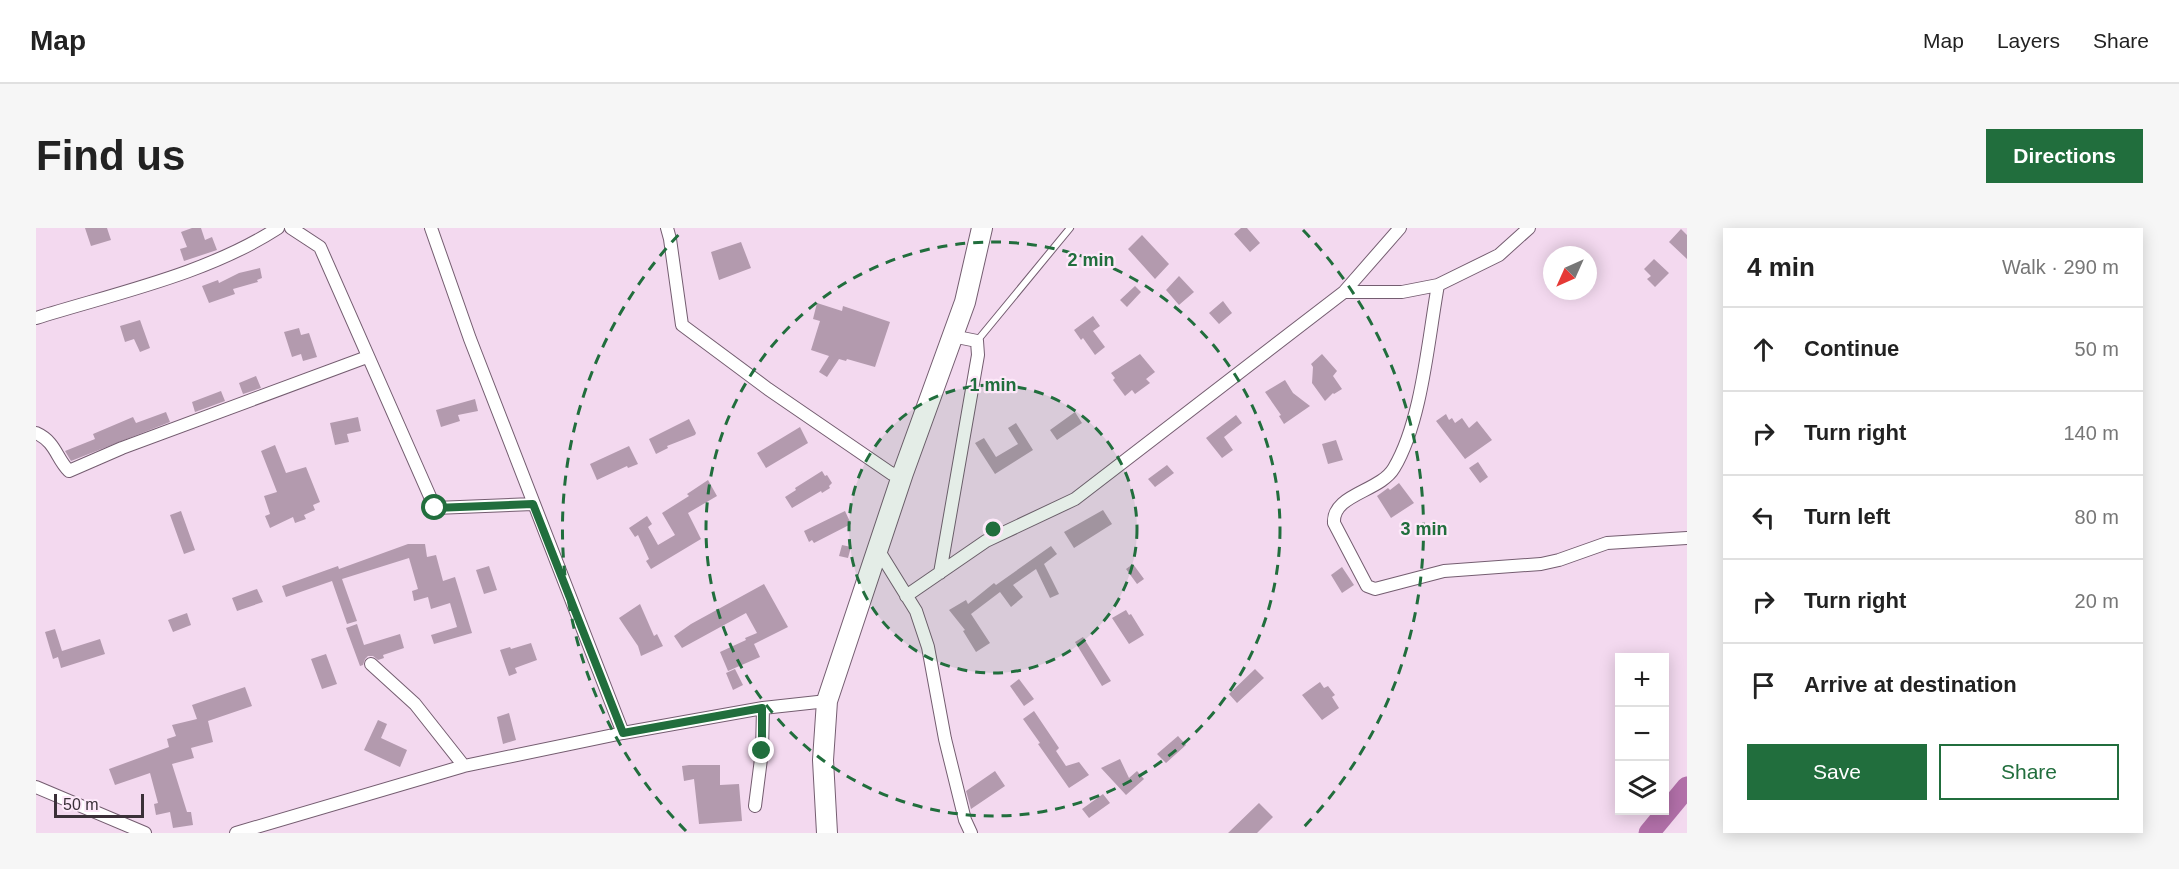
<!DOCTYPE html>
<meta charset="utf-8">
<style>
:root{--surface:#fff;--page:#f6f6f6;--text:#222;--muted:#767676;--line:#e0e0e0;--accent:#216e3d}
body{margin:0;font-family:Helvetica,sans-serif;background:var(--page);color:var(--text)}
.controls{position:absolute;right:18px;bottom:18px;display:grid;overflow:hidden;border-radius:0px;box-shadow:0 3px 15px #0003}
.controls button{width:54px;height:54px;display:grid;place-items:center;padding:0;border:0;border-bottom:2px solid var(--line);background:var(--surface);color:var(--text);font:30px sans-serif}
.compass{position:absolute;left:1507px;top:18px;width:54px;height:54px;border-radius:50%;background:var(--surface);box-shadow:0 3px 15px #0003;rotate:225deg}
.scale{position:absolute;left:18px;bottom:15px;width:90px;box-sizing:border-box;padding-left:6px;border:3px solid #3a3038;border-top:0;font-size:16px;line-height:21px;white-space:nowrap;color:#3a3038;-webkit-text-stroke:4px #fde8f9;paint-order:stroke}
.stop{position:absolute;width:18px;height:18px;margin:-14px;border:4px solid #216e3d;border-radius:50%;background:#fff}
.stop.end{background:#216e3d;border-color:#fff;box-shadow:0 2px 6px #0008}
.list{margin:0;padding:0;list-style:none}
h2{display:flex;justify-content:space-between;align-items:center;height:78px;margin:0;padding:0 24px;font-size:26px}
h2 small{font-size:20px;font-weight:400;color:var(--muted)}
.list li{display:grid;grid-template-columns:39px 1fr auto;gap:18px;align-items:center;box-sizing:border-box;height:84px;padding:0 24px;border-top:2px solid var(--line)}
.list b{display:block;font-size:22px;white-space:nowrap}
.list em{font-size:20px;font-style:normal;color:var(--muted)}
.actions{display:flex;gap:12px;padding:18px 24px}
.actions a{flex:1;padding:14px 0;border:2px solid var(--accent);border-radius:0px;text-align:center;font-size:21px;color:var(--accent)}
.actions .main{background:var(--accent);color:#fff}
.icon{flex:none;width:33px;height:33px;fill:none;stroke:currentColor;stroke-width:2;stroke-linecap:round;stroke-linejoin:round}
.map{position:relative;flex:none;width:1651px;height:605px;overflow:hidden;border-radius:0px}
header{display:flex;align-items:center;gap:36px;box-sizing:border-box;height:84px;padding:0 30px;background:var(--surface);border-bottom:2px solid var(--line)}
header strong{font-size:28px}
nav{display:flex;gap:33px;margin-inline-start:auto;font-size:21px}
.intro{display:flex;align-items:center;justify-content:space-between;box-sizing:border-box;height:144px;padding:0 36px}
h1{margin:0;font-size:42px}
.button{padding:15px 27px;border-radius:0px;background:var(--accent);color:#fff;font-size:21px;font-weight:700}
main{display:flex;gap:36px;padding:0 36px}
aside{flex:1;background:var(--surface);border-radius:0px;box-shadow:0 3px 15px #0003}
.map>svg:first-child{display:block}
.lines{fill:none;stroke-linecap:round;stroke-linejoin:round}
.river{stroke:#b270a9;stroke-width:21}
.building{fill:#b39aae}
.service-casing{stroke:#745d70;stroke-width:8}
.minor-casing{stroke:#745d70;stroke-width:14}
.primary-casing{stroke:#745d70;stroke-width:22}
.service{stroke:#fff;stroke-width:6}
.minor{stroke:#fff;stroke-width:12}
.primary{stroke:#fff;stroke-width:20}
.route{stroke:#216e3d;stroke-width:8}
.ring{fill:none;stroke:#216e3d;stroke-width:3;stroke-dasharray:10 8}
.centre{fill:#216e3d;stroke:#fde8f9;stroke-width:3}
.ring-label{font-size:18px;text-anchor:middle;font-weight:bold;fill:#216e3d;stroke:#fde8f9;stroke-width:4.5;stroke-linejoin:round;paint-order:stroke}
</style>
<header>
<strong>Map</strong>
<nav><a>Map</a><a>Layers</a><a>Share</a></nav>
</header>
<div class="intro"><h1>Find us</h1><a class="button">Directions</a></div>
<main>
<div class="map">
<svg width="1651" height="605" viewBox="0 0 1651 605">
<rect width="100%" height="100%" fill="#f3d9ef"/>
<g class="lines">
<path class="river" d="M1613,605L1651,559"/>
</g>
<path class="building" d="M49,0H71L75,12L55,18Z
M156,0H165L169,12L176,9L181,22L148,33L144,21L151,19L145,4Z
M1205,0H1211L1224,15L1214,24L1198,6Z
M1645,1L1651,7V31L1633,14Z
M1106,7L1133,36L1119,51L1092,21Z
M705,14L715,40L683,52L675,24Z
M1618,31L1633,45L1619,59L1611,51L1615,48L1608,41Z
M224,40L226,50L221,52L222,54L197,61L199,66L173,75L166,58L182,52L183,55L203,45Z
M1143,48L1158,64L1143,77L1130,62Z
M1099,58L1105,64L1091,79L1084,72Z
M1187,73L1196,85L1183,96L1173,85Z
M781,75L806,83L807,78L854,94L839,139L811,131L810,133L803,131L791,149L783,144L793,128L775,122L784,93L777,91Z
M1057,88L1064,98L1057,103L1069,119L1059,127L1047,110L1045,112L1038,102Z
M104,92L114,120L104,124L98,111L89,114L84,98Z
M263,100L265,107L273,105L281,129L267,133L265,126L256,129L248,104Z
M1104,126L1119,144L1110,151L1114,155L1099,166L1096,162L1089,168L1077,152L1079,150L1075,145Z
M1286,126L1301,143L1297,148L1306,161L1298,166L1297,165L1289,173L1276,155L1277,139L1275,136Z
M220,148L225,160L207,166L203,155Z
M1249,152L1257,165L1274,178L1248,196L1243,188L1245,187L1229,164Z
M185,163L189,173L159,184L156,174Z
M439,171L442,183L422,187L424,193L405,199L400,182Z
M130,184L134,194L35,233L29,223L59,211L57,206L97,189L100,195Z
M1039,184L1046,195L1021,212L1014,202Z
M1410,186L1413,192L1416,190L1419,195L1426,190L1433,200L1441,193L1456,212L1429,231L1400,193Z
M1200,187L1206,195L1188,209L1197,222L1186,230L1170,210Z
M322,189L325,203L311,206L313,214L299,217L294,195Z
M653,191L660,205L659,207L631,218L632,220L620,226L613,211Z
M980,195L997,222L959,246L939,215L948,210L960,229L982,216L972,200Z
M764,199L772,215L730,240L721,225Z
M1300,212L1307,232L1292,236L1286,216Z
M239,217L250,245L270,239L284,274L277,277L279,282L268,287L270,291L259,295L257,289L234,300L229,288L234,286L228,268L241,264L225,223Z
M593,218L602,236L592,240L591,238L561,252L554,236Z
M1442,234L1452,249L1444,255L1433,240Z
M1131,237L1138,245L1119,259L1112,251Z
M786,243L789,248L791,247L796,255L793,258L794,260L786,265L785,263L756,280L749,269L760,262L759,260Z
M672,252L681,268L652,285L665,311L615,341L610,333L613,331L602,307L599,309L593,300L611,288L616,296L612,299L622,317L639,307L626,285L653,268L651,266Z
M1363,255L1378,275L1355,290L1341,268L1352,260L1354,262Z
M1067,282L1076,296L1038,320L1028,304Z
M145,283L159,322L148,326L134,287Z
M809,283L815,296L778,315L776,312L773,314L768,303Z
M372,316H389L391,329L400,327L407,353L419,349L436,405L398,416L395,407L421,399L414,375L395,381L392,369L378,373L376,363L382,361L373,330L306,351L321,393L311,396L296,353L250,369L246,358L302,338L303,341Z
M806,317L815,319L812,330L803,328Z
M1015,318L1021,326L1008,336L1023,366L1014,370L1000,341L977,357L987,369L975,379L964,364L935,386L954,415L940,424L927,403L929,402L913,382L930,372L932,376L958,355L960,357Z
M1097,336L1108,351L1101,356L1090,341Z
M453,338L461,362L448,366L440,342Z
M1306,339L1318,357L1306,365L1295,347Z
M728,356L752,399L718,416L724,429L692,443L684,424L710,412L709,410L721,405L710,385L646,420L638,408L655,396Z
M221,361L227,374L201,383L196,370Z
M604,376L618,408L621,406L627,418L605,428L602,418L583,390Z
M1090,382L1093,387L1095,386L1108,407L1093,416L1076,390Z
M151,385L155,397L137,404L132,392Z
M321,396L328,417L364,406L368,420L347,427L348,430L342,432L337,428H332L329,431L327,437L324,438L310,400Z
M19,401L26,423L64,411L69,426L25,440L22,429L17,431L9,404Z
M1047,409L1075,453L1066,458L1039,414Z
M495,415L501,432L479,440L481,445L473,448L464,422L474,419L475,421Z
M290,426L301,456L286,461L275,431Z
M699,441L707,457L697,462L690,445Z
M1219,441L1228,450L1201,475L1193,466Z
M983,451L998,471L988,478L974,458Z
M1284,454L1288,460L1292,458L1299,467L1296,469L1303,480L1286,492L1266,467Z
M209,459L216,478L172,493L177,514L155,520L158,530L136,536L151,584H155L157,597L137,600L134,584L120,587L118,576L122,575L114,545L79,557L73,541L133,519L131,511L140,508L136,497L161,491L156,477Z
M998,483L1023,520L1020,523L1030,538L1043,534L1053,547L1033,560L1002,516L1004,515L987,491Z
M473,485L480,512L467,516L461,489Z
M342,492L351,496L345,510L371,522L364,539L328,522Z
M1142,508L1150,517L1130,535L1121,526Z
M1084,531L1093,550L1101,543L1108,551L1090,567L1065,540Z
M653,537H684V557L703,556L706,593L663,596L658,551L648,553L646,538Z
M959,543L969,558L935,581L930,563Z
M1067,566L1074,575L1053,590L1046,581Z
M1223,575L1237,589L1221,605H1192Z"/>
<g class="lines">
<defs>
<path id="service" d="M941,113L1034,0"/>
<path id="minor" d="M255,0L284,19L399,280L497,276
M395,0L434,111L587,505
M631,0L634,11L646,97L732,161L856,246L867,245
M1402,57C1392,112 1386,193 1358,240C1344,264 1296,266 1298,295L1331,358L1339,361L1408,343L1505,336L1523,332L1571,315L1651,310
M1308,64L1364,0
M0,90C80,65 171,46 242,0
M0,205C20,214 20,230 33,243L86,220L331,129
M841,320L880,383L892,419L909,511L929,592L935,605
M904,345L942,127L941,113L916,108
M870,368L950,313L1039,271L1308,64H1366L1402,57L1463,27L1493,0
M335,436L379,476L428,538
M0,559L109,605
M719,578L726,523L727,480
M200,605L428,538L587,505L727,480L791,473"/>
<path id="primary" d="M791,605L787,532L791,473L867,245L929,74L946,0"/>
</defs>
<use href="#service" class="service-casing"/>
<use href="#minor" class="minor-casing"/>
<use href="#primary" class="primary-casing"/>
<use href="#service" class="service"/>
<use href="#minor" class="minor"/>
<use href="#primary" class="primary"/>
</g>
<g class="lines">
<path class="route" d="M399,280L497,276L587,505L726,480V523"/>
</g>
<circle cx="957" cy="301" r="144" fill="#216e3d" fill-opacity=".12"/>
<g class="ring">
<circle cx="957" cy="301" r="144"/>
<circle cx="957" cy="301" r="287"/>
<path d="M650 603A431 431 0 0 1 647 2M1267 2A431 431 0 0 1 1264 603"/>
</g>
<circle cx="957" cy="301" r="9" class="centre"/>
<g class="ring-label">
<text x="1055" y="38">2 min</text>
<text x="957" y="163">1 min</text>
<text x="1388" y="307">3 min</text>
</g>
</svg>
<div class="controls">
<button>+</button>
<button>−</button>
<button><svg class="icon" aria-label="layers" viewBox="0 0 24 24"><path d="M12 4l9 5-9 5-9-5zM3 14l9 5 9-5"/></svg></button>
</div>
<svg class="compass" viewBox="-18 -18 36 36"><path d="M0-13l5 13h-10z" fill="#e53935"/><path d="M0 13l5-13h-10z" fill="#767676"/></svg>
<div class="scale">50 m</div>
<div class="stop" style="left:399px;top:280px"></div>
<div class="stop end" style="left:726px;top:523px"></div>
</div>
<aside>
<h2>4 min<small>Walk · 290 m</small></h2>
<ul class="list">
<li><svg class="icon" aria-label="ahead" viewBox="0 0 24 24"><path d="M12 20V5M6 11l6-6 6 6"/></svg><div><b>Continue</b></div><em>50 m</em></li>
<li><svg class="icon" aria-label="right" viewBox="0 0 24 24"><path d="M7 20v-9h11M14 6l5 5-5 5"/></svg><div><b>Turn right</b></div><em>140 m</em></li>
<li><svg class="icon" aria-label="left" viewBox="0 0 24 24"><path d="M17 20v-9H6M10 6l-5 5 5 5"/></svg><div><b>Turn left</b></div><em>80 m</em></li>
<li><svg class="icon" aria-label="right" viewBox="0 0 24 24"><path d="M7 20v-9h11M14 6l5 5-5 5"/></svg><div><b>Turn right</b></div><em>20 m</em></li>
<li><svg class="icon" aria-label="arrive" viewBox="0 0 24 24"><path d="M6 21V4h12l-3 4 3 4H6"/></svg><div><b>Arrive at destination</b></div></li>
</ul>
<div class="actions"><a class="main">Save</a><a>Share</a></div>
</aside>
</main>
